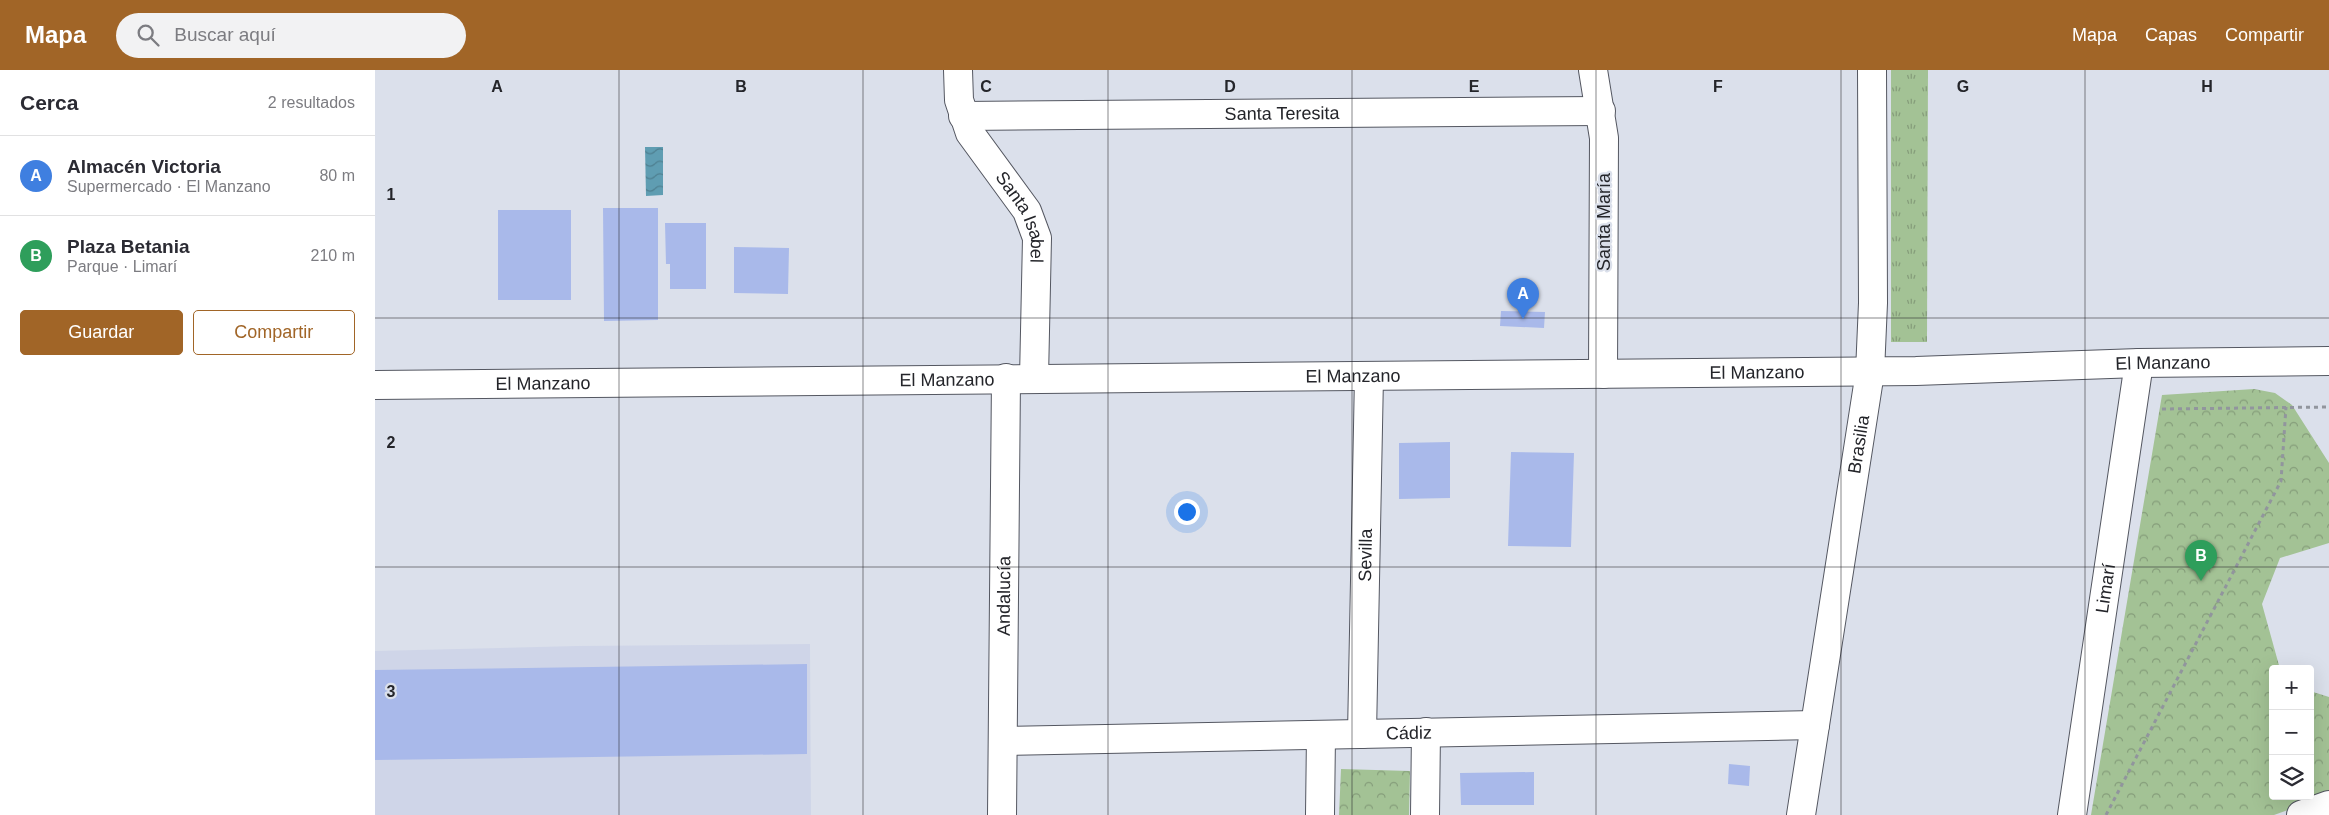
<!DOCTYPE html>
<html lang="es">
<meta charset="utf-8">
<style>
:root{--surface:#fff;--page:#f2f2f3;--text:#2b2b33;--muted:#7c7c81;--line:#e1e1e2;--accent:#a16527}
body{margin:0;font-family:Arial,sans-serif;background:var(--page);color:var(--text)}
.controls{position:absolute;right:15px;bottom:15px;display:grid;overflow:hidden;border-radius:5px;box-shadow:0 5px 20px #0002}
.controls button{width:45px;height:45px;display:grid;place-items:center;padding:0;border:0;border-bottom:1px solid var(--line);background:var(--surface);color:var(--text);font:25px sans-serif}
.you{position:absolute;left:811px;top:441px;width:18px;height:18px;margin:-12px;border:4px solid #fff;border-radius:50%;background:#1a73e8;box-shadow:0 0 0 8px #1a73e833}
.badge{display:grid;place-items:center;width:32px;height:32px;border-radius:50%;background:var(--accent);color:#fff;font-size:16px;font-weight:700}
.pin{position:absolute;translate:-50% -41px;filter:drop-shadow(0 1px 2px #0008)}
.pin::after{content:'';position:absolute;top:26px;width:18px;height:15px;background:inherit;clip-path:polygon(0 0,100% 0,50% 100%)}
.list{margin:0;padding:0;list-style:none}
h2{display:flex;justify-content:space-between;align-items:center;height:65px;margin:0;padding:0 20px;font-size:21px}
h2 small{font-size:16px;font-weight:400;color:var(--muted)}
.list li{display:grid;grid-template-columns:32px 1fr auto;gap:15px;align-items:center;box-sizing:border-box;height:80px;padding:0 20px;border-top:1px solid var(--line)}
.list b{display:block;font-size:19px;white-space:nowrap}
.list p{margin:0;font-size:16px;white-space:nowrap;color:var(--muted)}
.list em{font-size:16px;font-style:normal;color:var(--muted)}
.actions{display:flex;gap:10px;padding:15px 20px}
.actions a{flex:1;padding:11px 0;border:1px solid var(--accent);border-radius:5px;text-align:center;font-size:18px;color:var(--accent)}
.actions .main{background:var(--accent);color:#fff}
.icon{flex:none;width:28px;height:28px;fill:none;stroke:currentColor;stroke-width:2;stroke-linecap:round;stroke-linejoin:round}
.map{position:relative;flex:none;width:1954px;height:745px;overflow:hidden}
header{display:flex;align-items:center;gap:30px;box-sizing:border-box;height:70px;padding:0 25px;background:var(--accent);color:#fff}
header strong{font-size:24px}
nav{display:flex;gap:28px;margin-inline-start:auto;font-size:18px}
.search{width:350px;height:45px;background:var(--page);display:flex;align-items:center;gap:12px;box-sizing:border-box;padding:0 18px;border-radius:28px;color:var(--muted);font-size:19px}
main{display:flex}
aside{flex:1;background:var(--surface)}
.map>svg:first-child{display:block}
.built{fill:#cfd5e8}
.grass{fill:url(#grass-tufts)}
.park{fill:url(#park-crowns)}
.water{fill:url(#water-waves)}
.building{fill:#a9b9ea}
.lines{fill:none;stroke-linecap:round;stroke-linejoin:round}
.street-casing{stroke:#545761;stroke-width:30}
.secondary-casing{stroke:#545761;stroke-width:30}
.path{stroke:#91959d;stroke-width:3;stroke-dasharray:4 4;stroke-linecap:butt}
.street{stroke:#fff;stroke-width:28}
.secondary{stroke:#fff;stroke-width:28}
.grid{fill:none;stroke:#24252a;stroke-width:1;stroke-opacity:0.55}
.labels{text-anchor:middle;dominant-baseline:central;stroke-width:4.5;stroke-linejoin:round;paint-order:stroke}
.street-label{font-size:18px;fill:#24252a;stroke:#dbe0eb}
.grid-label{font-size:16px;text-anchor:middle;font-weight:bold;fill:#24252a;stroke:#dbe0eb;stroke-width:4.5;stroke-linejoin:round;paint-order:stroke}
</style>
<header>
<strong>Mapa</strong>
<div class="search"><svg class="icon" aria-label="search" viewBox="0 0 24 24"><circle cx="10" cy="10" r="6"/><path d="M15 15l6 6"/></svg>Buscar aquí</div>
<nav><a>Mapa</a><a>Capas</a><a>Compartir</a></nav>
</header>
<main>
<aside>
<h2>Cerca<small>2 resultados</small></h2>
<ul class="list">
<li><span class="badge" style="background:#3f7fe0">A</span><div><b>Almacén Victoria</b><p>Supermercado · El Manzano</p></div><em>80 m</em></li>
<li><span class="badge" style="background:#2e9e5b">B</span><div><b>Plaza Betania</b><p>Parque · Limarí</p></div><em>210 m</em></li>
</ul>
<div class="actions"><a class="main">Guardar</a><a>Compartir</a></div>
</aside>
<div class="map">
<svg width="1954" height="745" viewBox="0 0 1954 745">
<defs>
<pattern id="grass-tufts" width="24" height="20" patternUnits="userSpaceOnUse" patternTransform="scale(1.25)"><rect width="24" height="20" fill="#a3c295"/><path d="M3 7l-1-3M5 7V3M7 7l1-3M15 17l-1-3M17 17v-4M19 17l1-3" fill="none" stroke="#859d7a"/></pattern>
<pattern id="park-crowns" width="20" height="18" patternUnits="userSpaceOnUse" patternTransform="scale(1.25)"><rect width="20" height="18" fill="#a3c295"/><path d="M2 6a3 3 0 1 1 6 0M12 15a3 3 0 1 1 6 0" fill="none" stroke="#859d7a"/></pattern>
<pattern id="water-waves" width="16" height="10" patternUnits="userSpaceOnUse" patternTransform="scale(1.25)"><rect width="16" height="10" fill="#5f9db2"/><path d="M0 5q4-4 8 0t8 0" fill="none" stroke="#4e8091"/></pattern>
</defs>
<rect width="100%" height="100%" fill="#dbe0eb"/>
<path class="built" d="M435,574L436,745H0V581L202,576Z"/>
<path class="grass" d="M1516,0H1553L1552,272H1516Z"/>
<path class="park" d="M1879,319L1900,323L1917,335L1954,393V473L1905,488L1887,534L1905,599H1898V726H1935V621L1954,627V725L1899,745H1716L1787,325Z
M966,699L1035,701L1034,745H964Z"/>
<path class="water" d="M270,77H288V125L271,126Z"/>
<path class="building" d="M228,138H283V250L229,251Z
M123,140H196V230H123Z
M290,153H331V219H295V194H291Z
M359,177L414,178L413,224L359,223Z
M1126,241L1170,242L1169,258L1125,256Z
M1075,372V428L1024,429V373Z
M1136,382L1199,383L1196,477L1133,476Z
M432,594V684L0,690V600Z
M1354,694L1375,696L1374,716L1353,714Z
M1159,702V735H1086L1085,703Z"/>
<g class="lines">
<defs>
<g id="street">
<path id="s1" d="M583,0L584,30L595,63L652,141L662,168L659,308"/>
<path d="M1218,0L1229,68L1228,304"/>
<path id="s2" d="M588,46L1226,41"/>
<path id="s3" d="M987,664L994,306"/>
<path id="s4" d="M628,671L1440,655"/>
<path id="s5" d="M627,745L631,308"/>
<path d="M945,745L946,665"/>
<path d="M1050,745L1051,662"/>
<path id="s6" d="M1697,745L1764,293"/>
<path d="M1926,745L1954,735"/>
</g>
<g id="secondary">
<path id="s7" d="M0,315L1541,301L1764,293L1954,291"/>
<path id="s8" d="M1426,745L1495,302L1498,233L1497,0"/>
</g>
</defs>
<use href="#street" class="street-casing"/>
<use href="#secondary" class="secondary-casing"/>
<path class="path" d="M1787,339L1954,337
M1731,745L1906,411L1911,337"/>
<use href="#street" class="street"/>
<use href="#secondary" class="secondary"/>
</g>
<path class="grid" d="M244,0V745M488,0V745M733,0V745M977,0V745M1221,0V745M1466,0V745M1710,0V745M0,248H1954M0,497H1954"/>
<g class="labels">
<g class="street-label">
<text stroke="none"><textPath href="#s2" startOffset="319">Santa Teresita</textPath></text>
<text stroke="none"><textPath href="#s1" startOffset="165">Santa Isabel</textPath></text>
<text transform="translate(1229 152) rotate(-90)">Santa María</text>
<text stroke="none"><textPath href="#s7" startOffset="1788">El Manzano</textPath></text>
<text stroke="none"><textPath href="#s7" startOffset="1382">El Manzano</textPath></text>
<text stroke="none"><textPath href="#s7" startOffset="978">El Manzano</textPath></text>
<text stroke="none"><textPath href="#s7" startOffset="572">El Manzano</textPath></text>
<text stroke="none"><textPath href="#s7" startOffset="168">El Manzano</textPath></text>
<text stroke="none"><textPath href="#s8" startOffset="375">Brasilia</textPath></text>
<text stroke="none"><textPath href="#s3" startOffset="179">Sevilla</textPath></text>
<text stroke="none"><textPath href="#s6" startOffset="229">Limarí</textPath></text>
<text stroke="none"><textPath href="#s5" startOffset="219">Andalucía</textPath></text>
<text stroke="none"><textPath href="#s4" startOffset="406">Cádiz</textPath></text>
</g>
</g>
<g class="grid-label">
<text x="122" y="22">A</text>
<text x="366" y="22">B</text>
<text x="611" y="22">C</text>
<text x="855" y="22">D</text>
<text x="1099" y="22">E</text>
<text x="1343" y="22">F</text>
<text x="1588" y="22">G</text>
<text x="1832" y="22">H</text>
<text x="16" y="130">1</text>
<text x="16" y="378">2</text>
<text x="16" y="627">3</text>
</g>
</svg>
<div class="controls">
<button>+</button>
<button>−</button>
<button><svg class="icon" aria-label="layers" viewBox="0 0 24 24"><path d="M12 4l9 5-9 5-9-5zM3 14l9 5 9-5"/></svg></button>
</div>
<div class="you"></div>
<div class="pin badge" style="left:1148px;top:249px;background:#3f7fe0">A</div>
<div class="pin badge" style="left:1826px;top:511px;background:#2e9e5b">B</div>
</div>
</main>
